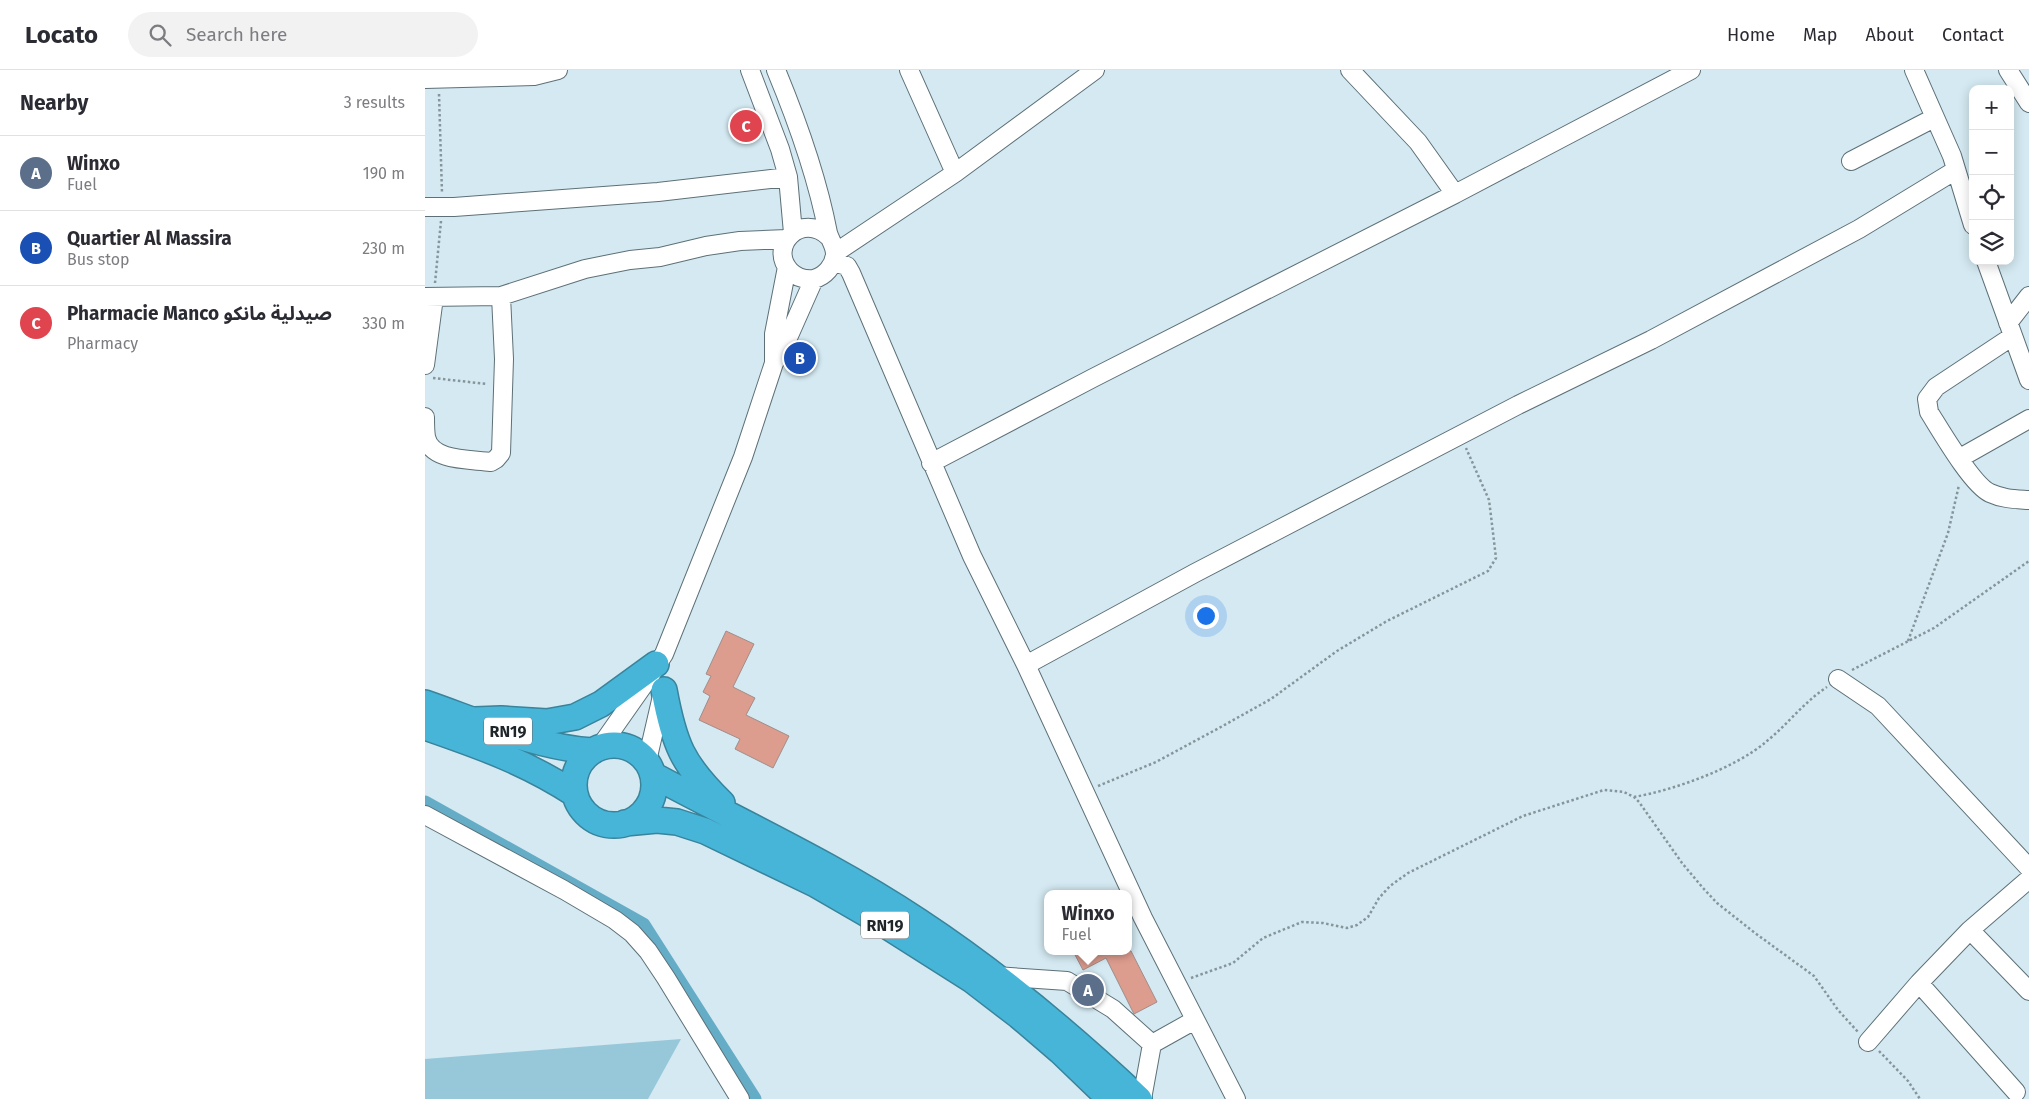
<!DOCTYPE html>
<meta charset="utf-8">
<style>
:root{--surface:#fff;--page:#f2f2f3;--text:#2b2b33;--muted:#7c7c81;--line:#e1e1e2;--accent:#ea580c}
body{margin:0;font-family:"Fira Sans","Noto Sans Arabic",sans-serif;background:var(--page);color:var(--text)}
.controls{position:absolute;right:15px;top:15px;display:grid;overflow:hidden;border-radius:10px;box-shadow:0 2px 12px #0003}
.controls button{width:45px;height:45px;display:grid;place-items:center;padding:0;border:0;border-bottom:1px solid var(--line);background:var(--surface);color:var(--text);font:25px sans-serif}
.you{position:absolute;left:780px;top:545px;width:18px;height:18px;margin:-12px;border:4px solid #fff;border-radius:50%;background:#1a73e8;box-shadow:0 0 0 8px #1a73e833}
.badge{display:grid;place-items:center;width:32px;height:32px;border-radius:50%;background:var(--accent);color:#fff;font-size:16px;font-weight:700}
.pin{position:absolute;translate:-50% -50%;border:2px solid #fff;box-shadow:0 1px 5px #0006}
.popup{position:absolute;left:619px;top:820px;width:88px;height:65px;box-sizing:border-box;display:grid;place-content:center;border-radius:10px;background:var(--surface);filter:drop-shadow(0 1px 4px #0005);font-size:16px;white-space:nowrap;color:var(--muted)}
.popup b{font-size:19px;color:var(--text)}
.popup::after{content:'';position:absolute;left:50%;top:100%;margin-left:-10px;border:10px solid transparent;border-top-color:var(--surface)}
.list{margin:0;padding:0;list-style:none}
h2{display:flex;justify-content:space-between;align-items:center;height:65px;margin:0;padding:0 20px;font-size:21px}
h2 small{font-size:16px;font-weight:400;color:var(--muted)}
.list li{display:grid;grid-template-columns:32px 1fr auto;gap:15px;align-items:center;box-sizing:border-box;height:75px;padding:0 20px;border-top:1px solid var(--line)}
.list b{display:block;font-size:19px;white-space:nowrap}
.list p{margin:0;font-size:16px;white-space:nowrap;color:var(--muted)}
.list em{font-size:16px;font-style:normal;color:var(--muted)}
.icon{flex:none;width:28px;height:28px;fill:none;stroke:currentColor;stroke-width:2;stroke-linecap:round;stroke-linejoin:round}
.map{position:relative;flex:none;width:1604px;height:1029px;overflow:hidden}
header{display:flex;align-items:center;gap:30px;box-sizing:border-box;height:70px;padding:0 25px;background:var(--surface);border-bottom:1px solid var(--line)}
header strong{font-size:24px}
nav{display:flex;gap:28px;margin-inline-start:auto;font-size:18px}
.search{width:350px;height:45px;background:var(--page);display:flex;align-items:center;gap:12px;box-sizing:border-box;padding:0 18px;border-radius:28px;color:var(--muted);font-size:19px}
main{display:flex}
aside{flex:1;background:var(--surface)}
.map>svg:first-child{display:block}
.green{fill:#97c8da}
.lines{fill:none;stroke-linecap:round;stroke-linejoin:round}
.canal{stroke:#65adc6;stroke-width:15}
.building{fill:#dc9c8e;stroke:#a18d89}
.minor-casing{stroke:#5d7077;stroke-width:20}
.highway-casing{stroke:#39839b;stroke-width:28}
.path{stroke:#85959b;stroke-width:2.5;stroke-dasharray:2.5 2.5;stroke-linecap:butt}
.minor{stroke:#fff;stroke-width:18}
.highway{stroke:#47b5d8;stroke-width:25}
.labels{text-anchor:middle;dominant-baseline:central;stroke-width:4.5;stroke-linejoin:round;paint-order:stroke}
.shield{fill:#fff;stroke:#626769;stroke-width:1}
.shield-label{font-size:16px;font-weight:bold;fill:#1e2629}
</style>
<header>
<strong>Locato</strong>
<div class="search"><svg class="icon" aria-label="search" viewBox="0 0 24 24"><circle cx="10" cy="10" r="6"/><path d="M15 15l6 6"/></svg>Search here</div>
<nav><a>Home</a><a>Map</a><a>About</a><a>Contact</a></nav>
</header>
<main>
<aside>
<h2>Nearby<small>3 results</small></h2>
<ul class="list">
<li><span class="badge" style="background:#5c6f8a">A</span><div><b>Winxo</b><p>Fuel</p></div><em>190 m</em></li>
<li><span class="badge" style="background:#1a4fb4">B</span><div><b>Quartier Al Massira</b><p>Bus stop</p></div><em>230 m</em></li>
<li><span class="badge" style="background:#e0444e">C</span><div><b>Pharmacie Manco صيدلية مانكو</b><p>Pharmacy</p></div><em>330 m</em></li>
</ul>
</aside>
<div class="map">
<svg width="1604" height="1029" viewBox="0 0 1604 1029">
<rect width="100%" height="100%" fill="#d4e9f2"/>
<path class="green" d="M256,969L223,1029H0V989Z"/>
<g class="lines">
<path class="canal" d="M0,733L218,855L329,1029"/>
</g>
<path class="building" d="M301,561L329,574L308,617L330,628L321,645L364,666L348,698L310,679L315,669L274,650L285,626L278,622L286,606L281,604Z
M648,881H706L732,932L709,944L681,888L658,900Z"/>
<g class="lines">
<defs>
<path id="minor" d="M325,0L355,79L363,107L368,163
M351,0C373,53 392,106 403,163C405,170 410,176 410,184C409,196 400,206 389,209C380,210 371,207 365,201C342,176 377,141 404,167
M484,0L530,103
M1489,0L1527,86L1548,155
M1583,0L1604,33
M0,9L109,6L133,0
M1426,91L1509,48
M1030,124L1266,0
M0,137H29L233,122L363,107
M410,183L530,103L670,0
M1561,191L1604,310
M408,192L422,196L426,203L547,486L601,595L718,848L811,1029
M0,227L76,226L160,199L205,190L235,187L281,176L315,171L362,169
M1583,253L1604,226
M1588,266L1511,317L1502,329L1504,342C1516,361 1547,415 1565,423C1578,429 1590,429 1604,430
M349,292V264L362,197
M0,295L9,227
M0,347C0,353 0,361 1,367C6,392 46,389 66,392L71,389L76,383L79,289L76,226
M1535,388L1604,349
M506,393L668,308L1030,124L993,72L925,0
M601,595L770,503L1093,335L1226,270L1434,159L1531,100
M1413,609L1453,636L1604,798
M175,677L220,613L239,584L318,387L349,293L362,270L389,209
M222,691L237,626
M0,745L139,820L190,850L207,863L223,881L241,908L315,1029
M1604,809L1545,860L1604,921
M570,906L642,911L688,939L727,974
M1494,913L1591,1022
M1443,972L1494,913L1545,860
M727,974L770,950
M717,1029L727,974"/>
<path id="highway" d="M239,620C249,674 257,694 297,733
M0,633C52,651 113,678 168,681
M50,650L76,649L122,652L150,647L176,634L231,594
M0,657C55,676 101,692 150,724
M149 715a40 40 0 1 1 80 0a40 40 0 1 1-80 0Z
M228,705C317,753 409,795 493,851C572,903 645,964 714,1029
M200,753L232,750L252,752L280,761L390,814L454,851L547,910L594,946L635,981L685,1029"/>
</defs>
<use href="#minor" class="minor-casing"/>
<use href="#highway" class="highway-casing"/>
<path class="path" d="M14,24L17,123
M10,213L16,151
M8,308L62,314
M1483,571L1523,463L1534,415
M1427,600L1509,558L1604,491
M673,716L731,692L794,658L846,629L912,581L962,551L1063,501L1071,488L1066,446L1064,430L1041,378
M1209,727C1249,720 1311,698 1342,671C1363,654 1379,632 1402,617
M766,908L808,893L838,868L877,852L898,853L922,858L932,855L943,847L954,828L965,816L983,803L1098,746L1179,720L1199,722L1209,727L1214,732L1257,793L1278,818L1292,833L1330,863L1389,906L1413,940L1433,962
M1454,981L1483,1011L1495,1029"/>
<use href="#minor" class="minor"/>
<use href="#highway" class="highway"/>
</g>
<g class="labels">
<g class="shield">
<rect x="59" y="647.5" width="48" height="27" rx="4"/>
<rect x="436" y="841.5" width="48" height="27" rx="4"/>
</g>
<g class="shield-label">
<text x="83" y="661">RN19</text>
<text x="460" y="855">RN19</text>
</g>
</g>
</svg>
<div class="controls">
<button>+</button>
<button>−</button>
<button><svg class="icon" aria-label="locate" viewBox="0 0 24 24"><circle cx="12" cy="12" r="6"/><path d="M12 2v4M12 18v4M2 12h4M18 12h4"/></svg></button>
<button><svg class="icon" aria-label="layers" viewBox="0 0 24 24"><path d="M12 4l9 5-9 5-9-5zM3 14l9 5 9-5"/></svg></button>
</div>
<div class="you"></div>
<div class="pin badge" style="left:663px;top:920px;background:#5c6f8a">A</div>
<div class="popup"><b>Winxo</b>Fuel</div>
<div class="pin badge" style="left:375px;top:288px;background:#1a4fb4">B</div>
<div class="pin badge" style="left:321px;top:56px;background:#e0444e">C</div>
</div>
</main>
